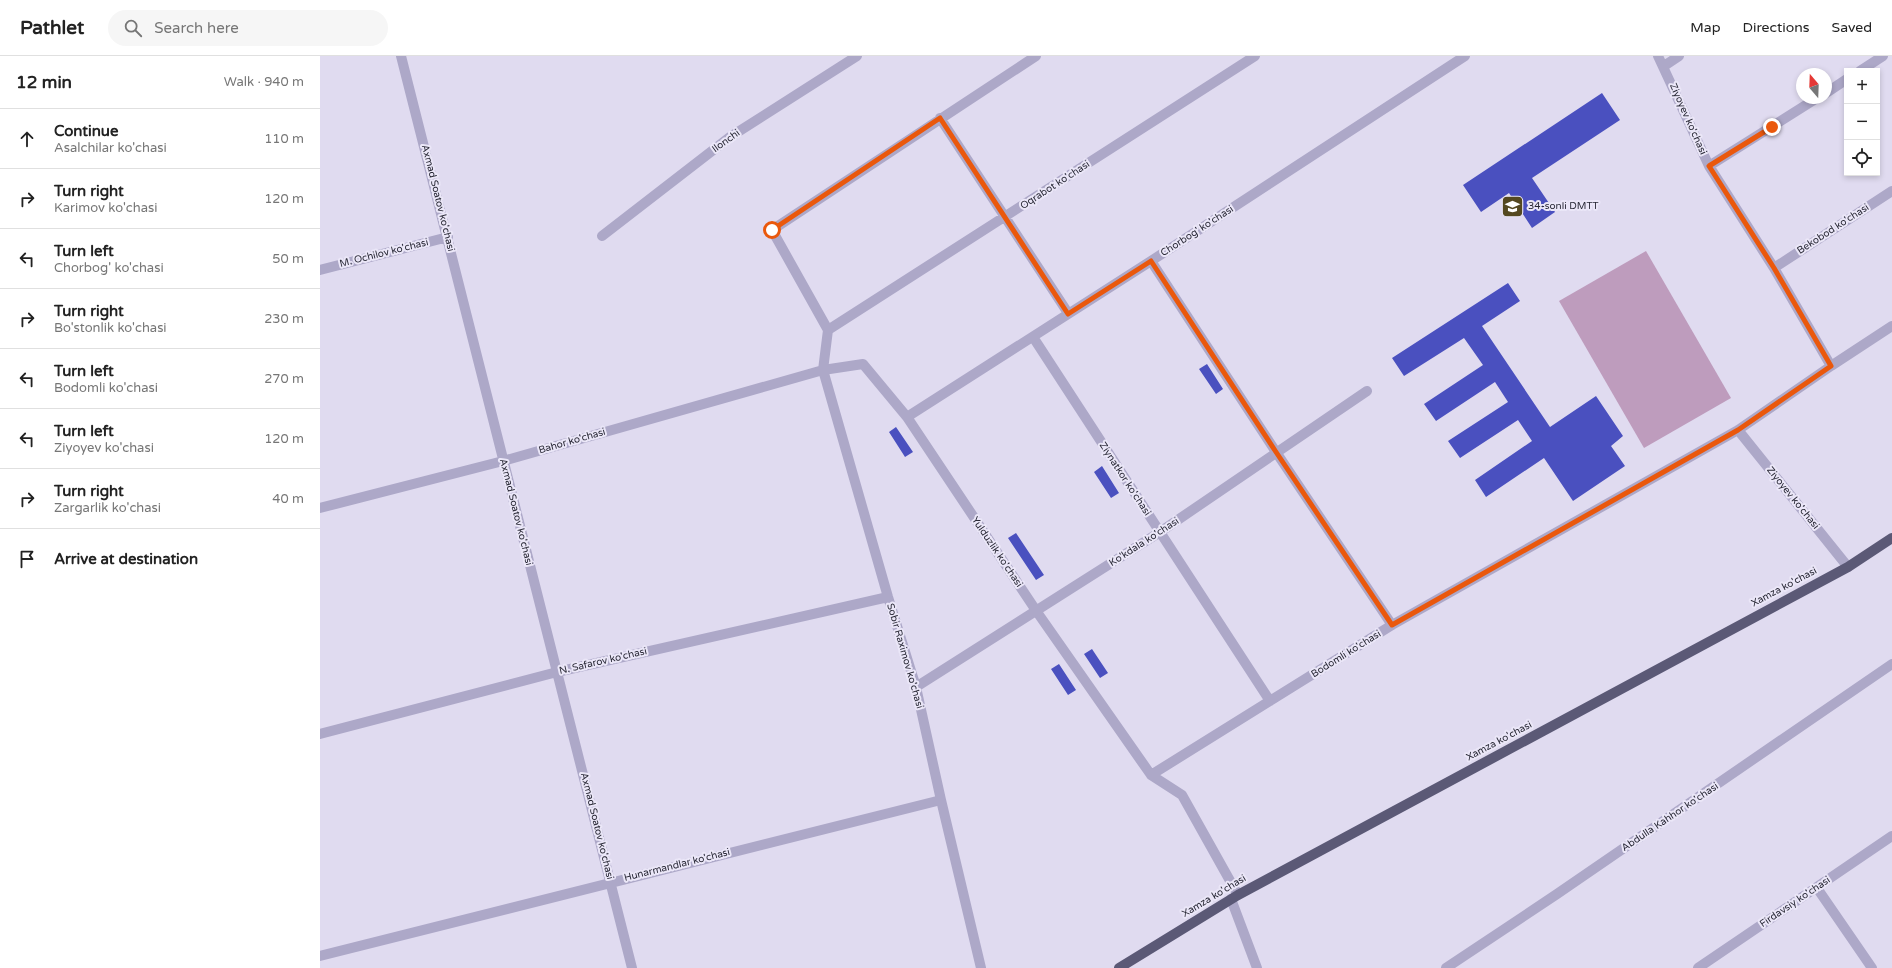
<!DOCTYPE html>
<meta charset="utf-8">
<style>
:root{--surface:#fff;--page:#f6f6f6;--text:#222;--muted:#767676;--line:#e0e0e0}
body{margin:0;font-family:"Varela Round",sans-serif;background:var(--page);color:var(--text)}
.controls{position:absolute;right:12px;top:12px;display:grid;overflow:hidden;border-radius:0px;box-shadow:0 2px 6px #0003}
.controls button{width:36px;height:36px;display:grid;place-items:center;padding:0;border:0;border-bottom:1px solid var(--line);background:var(--surface);color:var(--text);font:20px sans-serif}
.compass{position:absolute;left:1476px;top:12px;width:36px;height:36px;border-radius:50%;background:var(--surface);box-shadow:0 2px 6px #0003;rotate:341deg}
.stop{position:absolute;width:12px;height:12px;margin:-9px;border:3px solid #ea580c;border-radius:50%;background:#fff}
.stop.end{background:#ea580c;border-color:#fff;box-shadow:0 1px 4px #0008}
.list{margin:0;padding:0;list-style:none}
h2{display:flex;justify-content:space-between;align-items:center;height:52px;margin:0;padding:0 16px;font-size:17px}
h2 small{font-size:13px;font-weight:400;color:var(--muted)}
.list li{display:grid;grid-template-columns:26px 1fr auto;gap:12px;align-items:center;box-sizing:border-box;height:60px;padding:0 16px;border-top:1px solid var(--line)}
.list b{display:block;font-size:15px;white-space:nowrap}
.list p{margin:0;font-size:13px;white-space:nowrap;color:var(--muted)}
.list em{font-size:13px;font-style:normal;color:var(--muted)}
.icon{flex:none;width:22px;height:22px;fill:none;stroke:currentColor;stroke-width:2;stroke-linecap:round;stroke-linejoin:round}
.map{position:relative;flex:none;width:1572px;height:912px;overflow:hidden}
header{display:flex;align-items:center;gap:24px;box-sizing:border-box;height:56px;padding:0 20px;background:var(--surface);border-bottom:1px solid var(--line)}
header strong{font-size:19px}
nav{display:flex;gap:22px;margin-inline-start:auto;font-size:14px}
.search{width:280px;height:36px;background:var(--page);display:flex;align-items:center;gap:10px;box-sizing:border-box;padding:0 14px;border-radius:22px;color:var(--muted);font-size:15px}
main{display:flex}
aside{flex:1;background:var(--surface)}
.map>svg:first-child{display:block}
.green{fill:#be9cbd}
.building{fill:#4a50bf}
.lines{fill:none;stroke-linecap:round;stroke-linejoin:round}
.minor{stroke:#ada8c8;stroke-width:10}
.major{stroke:#5b5976;stroke-width:10}
.route{stroke:#ea580c;stroke-width:5}
.labels{text-anchor:middle;dominant-baseline:central;stroke-width:4;stroke-linejoin:round;paint-order:stroke}
.street-label{font-size:10px;fill:#282835;stroke:#ebe7f8}
.poi-label{font-size:10px;fill:#282835;stroke:#ebe7f8;text-anchor:start}
</style>
<header>
<strong>Pathlet</strong>
<div class="search"><svg class="icon" aria-label="search" viewBox="0 0 24 24"><circle cx="10" cy="10" r="6"/><path d="M15 15l6 6"/></svg>Search here</div>
<nav><a>Map</a><a>Directions</a><a>Saved</a></nav>
</header>
<main>
<aside>
<h2>12 min<small>Walk · 940 m</small></h2>
<ul class="list">
<li><svg class="icon" aria-label="ahead" viewBox="0 0 24 24"><path d="M12 20V5M6 11l6-6 6 6"/></svg><div><b>Continue</b><p>Asalchilar ko'chasi</p></div><em>110 m</em></li>
<li><svg class="icon" aria-label="right" viewBox="0 0 24 24"><path d="M7 20v-9h11M14 6l5 5-5 5"/></svg><div><b>Turn right</b><p>Karimov ko'chasi</p></div><em>120 m</em></li>
<li><svg class="icon" aria-label="left" viewBox="0 0 24 24"><path d="M17 20v-9H6M10 6l-5 5 5 5"/></svg><div><b>Turn left</b><p>Chorbog' ko'chasi</p></div><em>50 m</em></li>
<li><svg class="icon" aria-label="right" viewBox="0 0 24 24"><path d="M7 20v-9h11M14 6l5 5-5 5"/></svg><div><b>Turn right</b><p>Bo'stonlik ko'chasi</p></div><em>230 m</em></li>
<li><svg class="icon" aria-label="left" viewBox="0 0 24 24"><path d="M17 20v-9H6M10 6l-5 5 5 5"/></svg><div><b>Turn left</b><p>Bodomli ko'chasi</p></div><em>270 m</em></li>
<li><svg class="icon" aria-label="left" viewBox="0 0 24 24"><path d="M17 20v-9H6M10 6l-5 5 5 5"/></svg><div><b>Turn left</b><p>Ziyoyev ko'chasi</p></div><em>120 m</em></li>
<li><svg class="icon" aria-label="right" viewBox="0 0 24 24"><path d="M7 20v-9h11M14 6l5 5-5 5"/></svg><div><b>Turn right</b><p>Zargarlik ko'chasi</p></div><em>40 m</em></li>
<li><svg class="icon" aria-label="arrive" viewBox="0 0 24 24"><path d="M6 21V4h12l-3 4 3 4H6"/></svg><div><b>Arrive at destination</b></div></li>
</ul>
</aside>
<div class="map">
<svg width="1572" height="912" viewBox="0 0 1572 912">
<rect width="100%" height="100%" fill="#e0dbf0"/>
<path class="green" d="M1326,195L1411,342L1324,392L1239,245Z"/>
<path class="building" d="M1282,37L1300,64L1212,122L1235,156L1212,172L1189,137L1161,156L1143,129Z
M1188,227L1200,245L1162,270L1230,371L1276,340L1303,380L1291,390L1305,410L1253,445L1224,402L1166,441L1155,424L1212,385L1198,364L1140,402L1128,385L1188,346L1175,326L1116,365L1104,348L1163,309L1144,282L1084,320L1072,302Z
M887,308L903,333L896,338L879,313Z
M576,371L593,396L585,401L569,376Z
M782,410L799,437L791,442L774,416Z
M696,477L724,519L716,524L688,482Z
M772,593L788,617L780,622L764,598Z
M739,608L756,634L748,639L731,613Z"/>
<g class="lines">
<path class="minor" d="M81,0L312,912
M1338,0L1389,110L1454,212L1511,310
M1344,10L1359,0
M1540,15L1563,0
M1506,37L1527,23
M620,62L748,257
M1389,110L1497,42
M282,180L410,81L537,0
M831,205L956,396L1072,569
M1454,212L1572,135
M0,214L128,181
M508,274L452,174L716,0
M713,281L950,645
M587,361L831,205L1145,0
M1418,374L1528,511
M0,452L183,405L503,314L543,308L587,361L717,556L831,719L862,739L918,839
M596,631L840,476L1047,335
M0,678L237,616L568,541
M831,719L1072,569L1418,374L1511,310L1572,270
M1497,832L1552,912
M911,843L937,912
M0,900L621,744
M661,912L621,744L596,631L568,541L503,314L508,274L935,0
M1126,912L1237,838L1572,608
M1378,912L1572,780"/>
<path class="major" d="M799,912L918,839L1528,511L1572,482"/>
</g>
<g class="lines">
<path class="route" d="M452,174L620,62L748,258L831,205L956,396L1072,569L1418,374L1511,310L1454,212L1389,110L1452,71"/>
</g>
<defs>
<symbol id="school-square" viewBox="-11 -11 22 22"><rect x="-9" y="-9" width="18" height="18" rx="4" fill="#544820" stroke="#ebe7f8"/><path d="M0-5L7-2L0 1L-7-2ZM-4 1L0 2.5L4 1V4Q0 6-4 4Z" fill="#fff"/></symbol>
</defs>
<g fill-rule="evenodd">
<use href="#school-square" x="1180" y="138" width="25" height="25"/>
</g>
<g class="labels">
<g class="street-label">
<text transform="translate(1368 63) rotate(66)">Ziyoyev ko'chasi</text>
<text transform="translate(406 85) rotate(-36)">Ilonchi</text>
<text transform="translate(735 129) rotate(-33)">Oqrabot ko'chasi</text>
<text transform="translate(118 142) rotate(76)">Axmad Soatov ko'chasi</text>
<text transform="translate(1513 173) rotate(-33)">Bekobod ko'chasi</text>
<text transform="translate(877 175) rotate(-33)">Chorbog' ko'chasi</text>
<text transform="translate(64 197) rotate(-14)">M. Ochilov ko'chasi</text>
<text transform="translate(252 385) rotate(-16)">Bahor ko'chasi</text>
<text transform="translate(805 423) rotate(57)">Ziynatkor ko'chasi</text>
<text transform="translate(1473 442) rotate(51)">Ziyoyev ko'chasi</text>
<text transform="translate(196 456) rotate(76)">Axmad Soatov ko'chasi</text>
<text transform="translate(824 486) rotate(-33)">Ko'kdala ko'chasi</text>
<text transform="translate(677 496) rotate(56)">Yulduzlik ko'chasi</text>
<text transform="translate(1464 531) rotate(-28)">Xamza ko'chasi</text>
<text transform="translate(1026 598) rotate(-32)">Bodomli ko'chasi</text>
<text transform="translate(585 600) rotate(74)">Sobir Raximov ko'chasi</text>
<text transform="translate(283 605) rotate(-13)">N. Safarov ko'chasi</text>
<text transform="translate(1179 685) rotate(-28)">Xamza ko'chasi</text>
<text transform="translate(1350 761) rotate(-34)">Abdulla Kahhor ko'chasi</text>
<text transform="translate(277 770) rotate(76)">Axmad Soatov ko'chasi</text>
<text transform="translate(357 809) rotate(-14)">Hunarmandlar ko'chasi</text>
<text transform="translate(894 840) rotate(-31)">Xamza ko'chasi</text>
<text transform="translate(1475 846) rotate(-34)">Firdavsiy ko'chasi</text>
</g>
<g class="poi-label">
<text x="1208" y="150">34-sonli DMTT</text>
</g>
</g>
</svg>
<div class="controls">
<button>+</button>
<button>−</button>
<button><svg class="icon" aria-label="locate" viewBox="0 0 24 24"><circle cx="12" cy="12" r="6"/><path d="M12 2v4M12 18v4M2 12h4M18 12h4"/></svg></button>
</div>
<svg class="compass" viewBox="-18 -18 36 36"><path d="M0-13l5 13h-10z" fill="#e53935"/><path d="M0 13l5-13h-10z" fill="#767676"/></svg>
<div class="stop" style="left:452px;top:174px"></div>
<div class="stop end" style="left:1452px;top:71px"></div>
</div>
</main>
